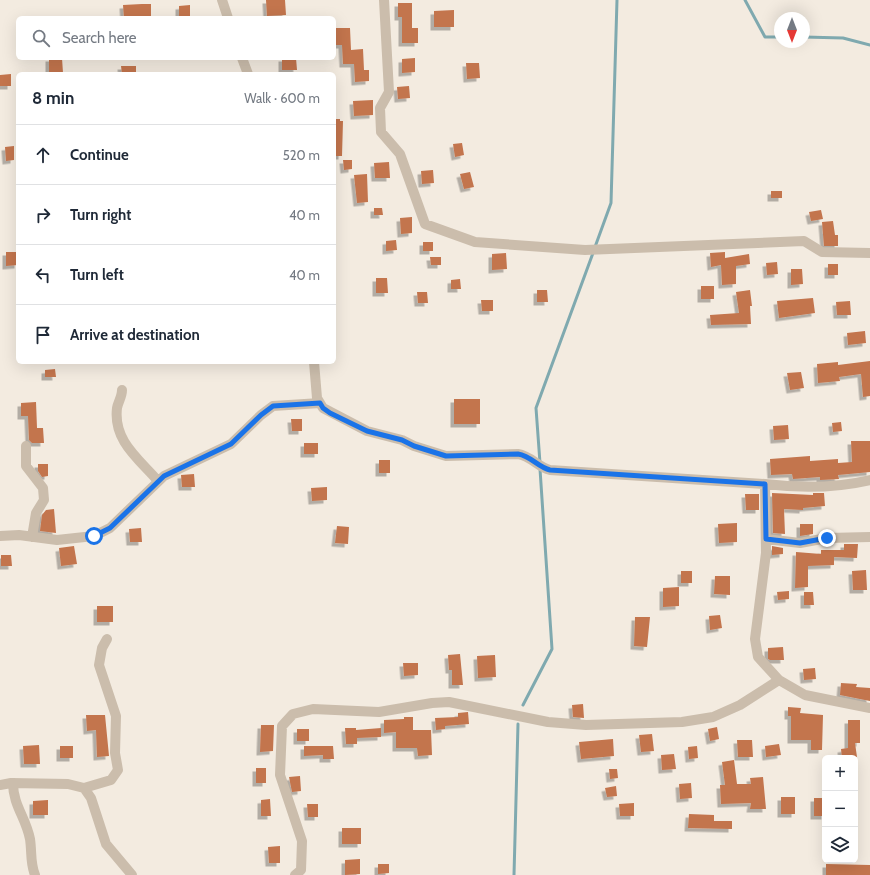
<!DOCTYPE html>
<meta charset="utf-8">
<style>
:root{--surface:#fff;--page:#f2f2f3;--text:#1f2937;--muted:#747a83;--line:#e0e1e3}
body{margin:0;font-family:Cabin,sans-serif;background:var(--page);color:var(--text)}
.controls{position:absolute;right:12px;bottom:12px;display:grid;overflow:hidden;border-radius:6px;box-shadow:0 4px 16px #0002}
.controls button{width:36px;height:36px;display:grid;place-items:center;padding:0;border:0;border-bottom:1px solid var(--line);background:var(--surface);color:var(--text);font:20px sans-serif}
.compass{position:absolute;left:774px;top:12px;width:36px;height:36px;border-radius:50%;background:var(--surface);box-shadow:0 4px 16px #0002;rotate:180deg}
.stop{position:absolute;width:12px;height:12px;margin:-9px;border:3px solid #1a73e8;border-radius:50%;background:#fff}
.stop.end{background:#1a73e8;border-color:#fff;box-shadow:0 1px 4px #0008}
.list{margin:0;padding:0;list-style:none}
h2{display:flex;justify-content:space-between;align-items:center;height:52px;margin:0;padding:0 16px;font-size:17px}
h2 small{font-size:13px;font-weight:400;color:var(--muted)}
.list li{display:grid;grid-template-columns:26px 1fr auto;gap:12px;align-items:center;box-sizing:border-box;height:60px;padding:0 16px;border-top:1px solid var(--line)}
.list b{display:block;font-size:15px;white-space:nowrap}
.list em{font-size:13px;font-style:normal;color:var(--muted)}
.icon{flex:none;width:22px;height:22px;fill:none;stroke:currentColor;stroke-width:2;stroke-linecap:round;stroke-linejoin:round}
.map{position:relative;flex:none;width:870px;height:875px;overflow:hidden}
.search{position:absolute;background:var(--surface);box-shadow:0 4px 16px #0002;left:16px;top:16px;width:320px;height:44px;display:flex;align-items:center;gap:10px;box-sizing:border-box;padding:0 14px;border-radius:6px;color:var(--muted);font-size:15px}
.panel{position:absolute;background:var(--surface);box-shadow:0 4px 16px #0002;left:16px;top:72px;width:320px;height:292px;border-radius:6px}
.map>svg:first-child{display:block}
.lines{fill:none;stroke-linecap:round;stroke-linejoin:round}
.stream{stroke:#7fa9af;stroke-width:3}
.building{fill:#c3744d;filter:url(#shadow)}
.street{stroke:#cbbdac;stroke-width:10}
.route{stroke:#1a73e8;stroke-width:5}
</style>
<div class="map">
<svg width="870" height="875" viewBox="0 0 870 875">
<defs>
<filter id="shadow"><feDropShadow dx="-3.5" dy="3.5" stdDeviation="0" flood-color="#0004"/></filter>
</defs>
<rect width="100%" height="100%" fill="#f3ebe0"/>
<g class="lines">
<path class="stream" d="M745,0L765,37H780
M804,37L843,38L870,45
M595,247L611,203L617,0
M540,463L536,408L593,253
M523,705L552,649L540,469
M514,875L518,724"/>
</g>
<path class="building" d="M266,0H285L286,15L267,16Z
M398,3H412V28H418V43H402V17H398Z
M142,4H151V18H124L123,5Z
M190,5V17L179,18V6Z
M454,10V27H434V11Z
M334,28H350L351,50L363,49L364,70H369V81L355,82L354,64H343L342,45H334Z
M49,58H62L63,73H49Z
M282,58H296L297,70H282Z
M415,58V72L402,73V59Z
M466,63H479L480,78L467,79Z
M121,66H136V74H122Z
M11,74V86H0V75Z
M409,86L410,98L398,99L397,87Z
M373,100V115L354,116L353,101Z
M334,119H340V121H343L342,156H334Z
M462,143L464,155L455,157L453,144Z
M14,146V160L6,161L5,147Z
M343,160H352V169L344,170Z
M389,162L390,178H375L374,163Z
M433,170L434,183L422,184L421,171Z
M470,172L474,187L464,189L460,174Z
M367,174L368,202L357,203L354,175Z
M771,191H782V198H771Z
M374,208H382L383,215H374Z
M821,210L823,219L811,221L809,212Z
M412,217V233L401,234L400,218Z
M833,221L835,235H838V246H824L822,222Z
M396,240L397,250L386,251V241Z
M423,242H433V251H423Z
M6,252H18V265L6,266Z
M725,252V258L749,254L750,264L736,266V284L722,285L721,265L711,267L710,253Z
M506,253L507,269L492,270V254Z
M430,257H441V265H431Z
M777,262L778,274L767,275L766,263Z
M828,264H838V275H828Z
M791,269H802L803,284L791,285Z
M376,278H387L388,293H376Z
M460,279L461,289H451V280Z
M701,286H714V299H701Z
M537,290H547L548,302H537Z
M750,290L752,306H750L751,324L711,325L710,315L739,313L736,292Z
M417,292H427L428,303H418Z
M813,298L815,313L779,318L777,301Z
M481,300H493V311H482Z
M850,301L851,315H837L836,302Z
M865,331L866,343L848,345L847,333Z
M870,361V396L863,397L861,374L839,377L840,381L818,383L817,364L838,362V365Z
M55,369L56,377H45V370Z
M801,372L804,388L790,390L787,373Z
M454,399H480V424H454Z
M36,402L37,428H43L44,443H32L29,440L28,416H21V403Z
M291,419H302V431H292Z
M841,422L842,431L833,432L832,423Z
M788,425L789,439L774,440L773,426Z
M851,441H870V472L838,475L839,479L820,480V477L793,479L792,474L771,475L770,459L810,456V461L838,459V463L852,462Z
M304,443H318V454H304Z
M379,460H390V473H379Z
M38,464H48V476L42,477L38,471Z
M194,474L195,487H182L181,475Z
M327,487V500L312,501L311,488Z
M772,493L813,495V493H824L825,506L803,508V510L784,509L785,534L773,533Z
M745,494H759V510H746Z
M54,509L56,533L40,531L42,515L46,510Z
M737,523V542L719,543L718,524Z
M800,524H813V534L800,536Z
M337,526L349,527L348,544L335,543Z
M141,528L142,542H130L129,529Z
M844,544H858L857,558L834,557V565L808,566V587L795,588L796,552L821,554V550H844Z
M74,546L77,564L61,566L59,548Z
M772,546L783,548V554L772,555Z
M1,555H11L12,566H1Z
M866,570L867,590H853L852,571Z
M681,571H692V583H681Z
M715,576H730V595L714,594Z
M679,587V606L663,607V588Z
M789,591V599L778,600L777,592Z
M804,592H813L814,605H804Z
M97,606H113V622H97Z
M720,615L722,628L710,630L709,616Z
M635,617H650L647,647L634,646Z
M783,647L784,660H770L768,659V648Z
M460,654L463,685H452V670H449L448,655Z
M495,655L496,677L478,678L477,656Z
M403,663H418V675L404,676Z
M815,668L816,679L804,680L803,669Z
M841,683L857,684L856,687L870,688V701L840,695Z
M583,704L584,718L573,717L572,705Z
M788,707L801,708L800,713L823,715L822,750H811V740H791V716H788Z
M468,712L469,724L445,726V729L436,730L435,718L458,717V713Z
M86,715H105L109,756L97,757L96,730L87,731Z
M404,717H413V730H431L432,755L418,756L417,748H396V732L384,733V720L404,719Z
M848,720H860V743H855L857,757L842,758L841,749L848,748Z
M261,725H274L273,751L260,752Z
M717,727L719,739L710,741L708,729Z
M345,728H356V730L381,728V737L357,738V744H346Z
M297,729H309V741H297Z
M652,734L654,751L641,752L639,735Z
M613,739L614,756L581,759L579,742Z
M737,740H752L753,757H738Z
M779,744L781,755L766,757L765,746Z
M39,745L40,764H24L23,746Z
M60,746H73V758H60Z
M304,746H333L334,759H323V755L304,756Z
M697,746L698,758L689,759L688,747Z
M674,754L676,769L662,770L661,755Z
M734,760L737,784H751L750,778L763,777L766,809H750L751,803L721,804L720,785H725L722,762Z
M256,768H266V783H256Z
M609,769H617L618,778L610,779Z
M300,776L301,791L292,792L289,777Z
M691,783L692,798L680,799L679,784Z
M616,786L617,796L607,797L605,788Z
M781,797H795V814H781Z
M814,798H825V816H814Z
M270,799L271,816H261V800Z
M48,800V815H33V801Z
M634,803V816H620L619,804Z
M307,804H318V817H308Z
M689,814L714,815V821H732V829L688,828Z
M342,828H361V844H342Z
M280,846V863H269L268,847Z
M360,859V874L345,875V860Z
M378,864H389V873L378,874Z
M826,864L870,865V875H826Z"/>
<g class="lines">
<path class="street" d="M222,0L228,18
M384,0L389,92L380,108L381,132L400,154L425,224L475,242L585,250L804,241L822,252L870,253
M242,58L248,74
M314,362L317,398L323,408L367,431L402,440L414,446L446,456L518,454C531,456 538,467 550,470L765,484L766,553L755,639L758,657L779,680L805,695L870,708
M122,390C122,397 118,402 117,408C113,441 139,459 158,481
M26,446V466L43,488L44,500L36,513L32,537
M765,484C799,488 836,488 870,480
M0,536L19,535L57,540L94,536L110,528L164,476L231,444L261,415L273,406L320,403
M766,539L800,543L827,538L870,537
M13,783C13,805 26,818 30,839C32,852 30,863 35,875
M0,785L11,783L68,784L84,788L91,798L106,844L132,875
M84,788L111,780L118,770L115,753L116,716L99,665L102,648L107,639
M295,875L301,870L302,841L280,775L282,726L293,714L313,709L379,712L432,703L449,702L548,722L586,725L682,722L713,717L740,705L779,680"/>
</g>
<g class="lines">
<path class="route" d="M94,536L110,528L164,476L231,444L261,415L273,406L320,403L323,408L330,413L367,431L402,440L414,446L446,456L518,454C531,456 538,467 550,470L765,484L766,539L800,543L827,538"/>
</g>
</svg>
<div class="controls">
<button>+</button>
<button>−</button>
<button><svg class="icon" aria-label="layers" viewBox="0 0 24 24"><path d="M12 4l9 5-9 5-9-5zM3 14l9 5 9-5"/></svg></button>
</div>
<svg class="compass" viewBox="-18 -18 36 36"><path d="M0-13l5 13h-10z" fill="#e53935"/><path d="M0 13l5-13h-10z" fill="#747a83"/></svg>
<div class="stop" style="left:94px;top:536px"></div>
<div class="stop end" style="left:827px;top:538px"></div>
<div class="search"><svg class="icon" aria-label="search" viewBox="0 0 24 24"><circle cx="10" cy="10" r="6"/><path d="M15 15l6 6"/></svg>Search here</div>
<section class="panel">
<h2>8 min<small>Walk · 600 m</small></h2>
<ul class="list">
<li><svg class="icon" aria-label="ahead" viewBox="0 0 24 24"><path d="M12 20V5M6 11l6-6 6 6"/></svg><div><b>Continue</b></div><em>520 m</em></li>
<li><svg class="icon" aria-label="right" viewBox="0 0 24 24"><path d="M7 20v-9h11M14 6l5 5-5 5"/></svg><div><b>Turn right</b></div><em>40 m</em></li>
<li><svg class="icon" aria-label="left" viewBox="0 0 24 24"><path d="M17 20v-9H6M10 6l-5 5 5 5"/></svg><div><b>Turn left</b></div><em>40 m</em></li>
<li><svg class="icon" aria-label="arrive" viewBox="0 0 24 24"><path d="M6 21V4h12l-3 4 3 4H6"/></svg><div><b>Arrive at destination</b></div></li>
</ul>
</section>
</div>
